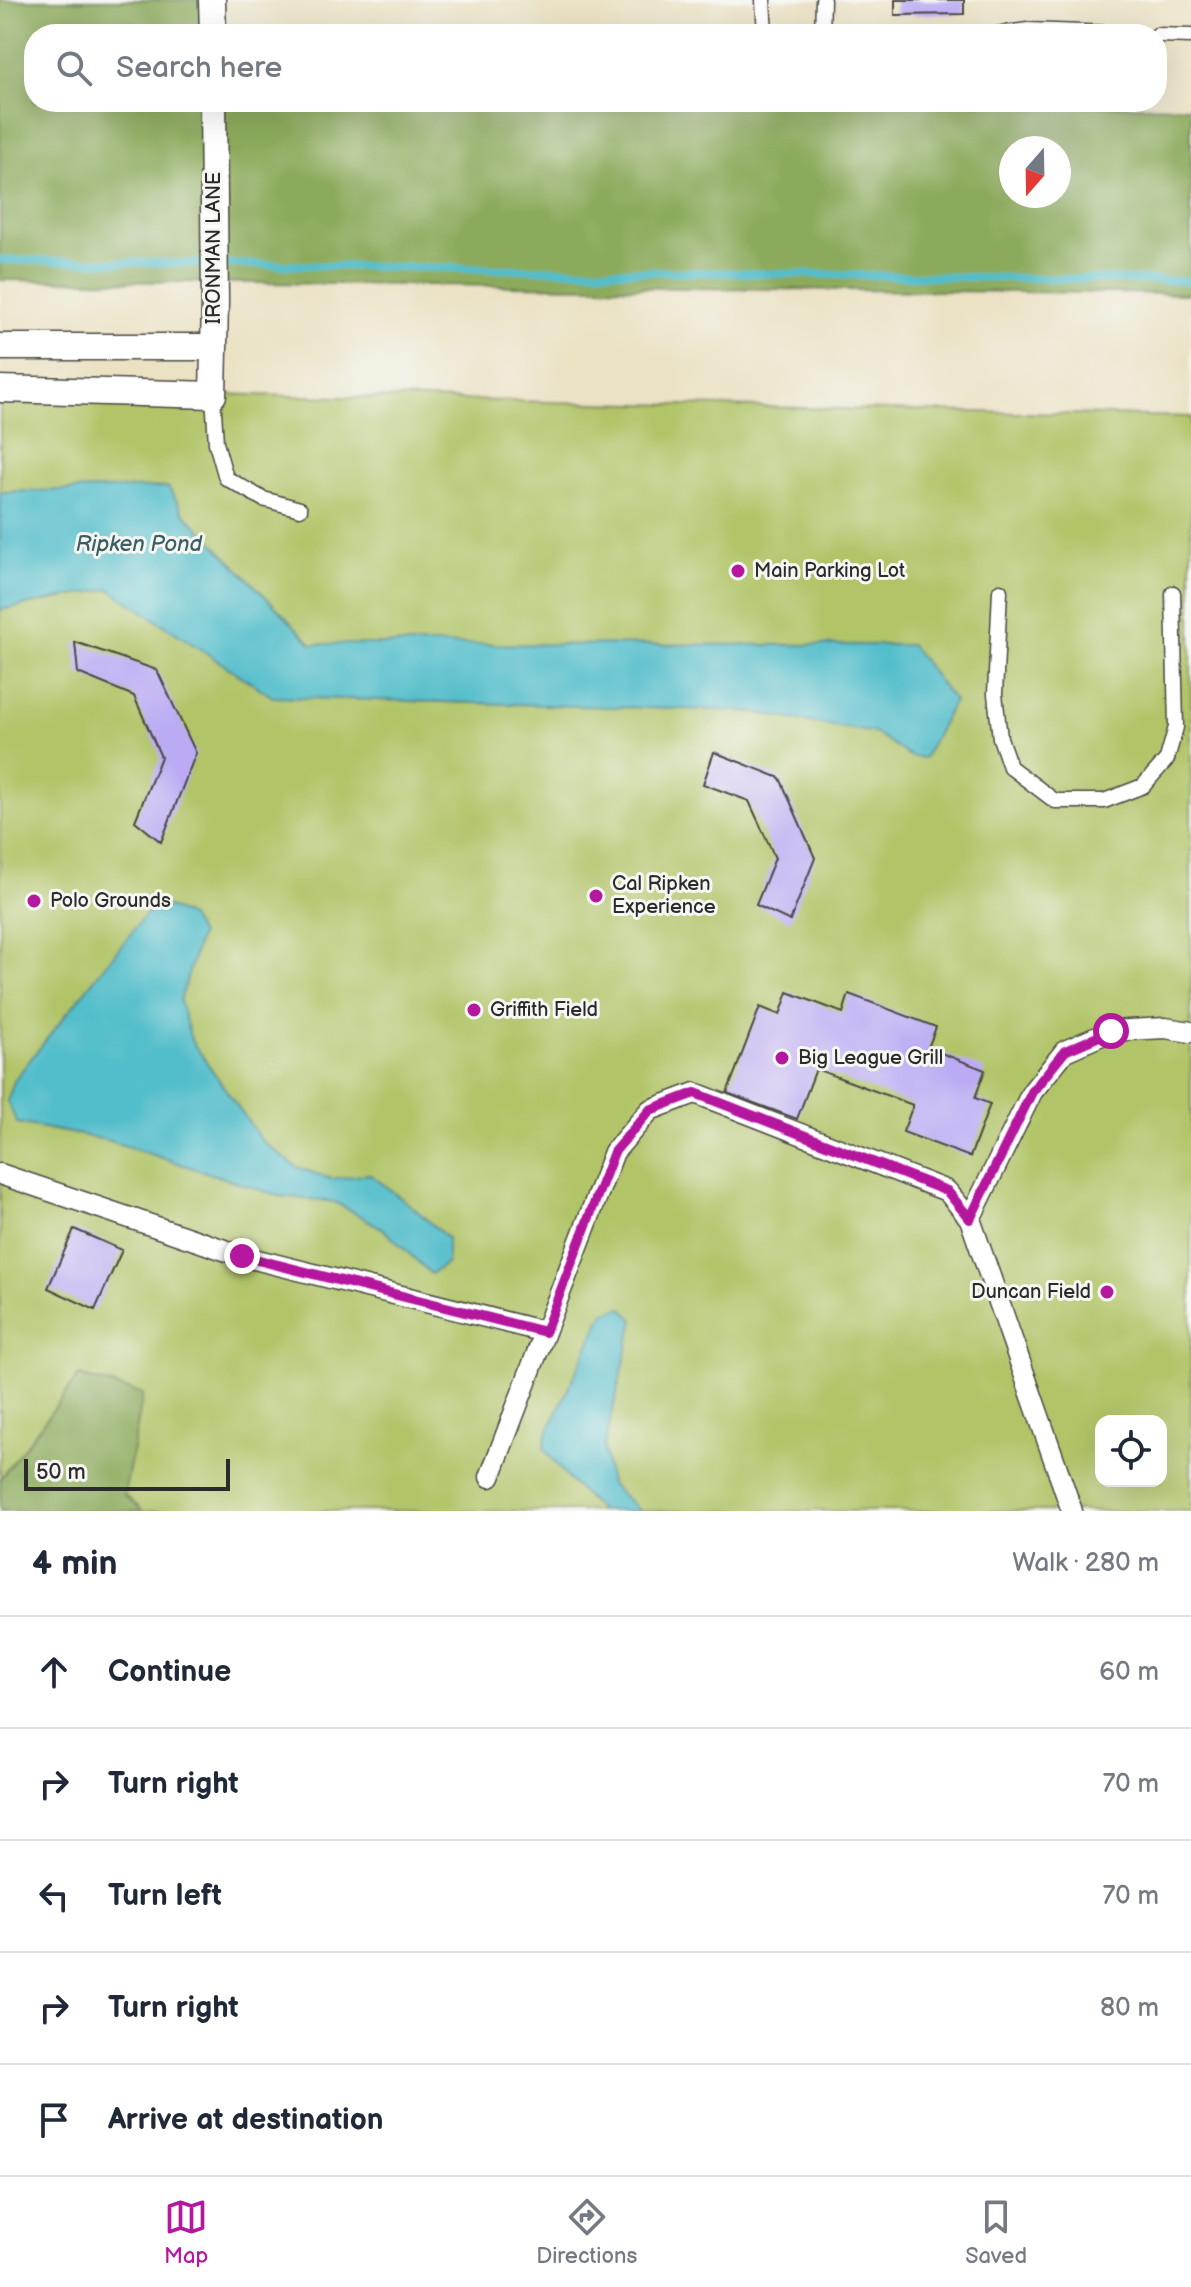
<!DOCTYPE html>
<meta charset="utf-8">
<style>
:root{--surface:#fff;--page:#f6f6f7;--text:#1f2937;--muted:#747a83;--line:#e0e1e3;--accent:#b5179e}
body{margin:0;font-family:"Balsamiq Sans",sans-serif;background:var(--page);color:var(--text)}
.controls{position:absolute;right:24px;bottom:24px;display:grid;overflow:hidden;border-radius:16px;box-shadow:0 8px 32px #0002}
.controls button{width:72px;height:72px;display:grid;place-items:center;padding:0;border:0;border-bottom:2px solid var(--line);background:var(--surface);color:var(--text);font:40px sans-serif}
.compass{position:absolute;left:999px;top:136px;width:72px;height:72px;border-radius:50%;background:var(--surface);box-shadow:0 8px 32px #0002;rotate:200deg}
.scale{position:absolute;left:24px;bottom:20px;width:206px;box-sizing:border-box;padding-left:8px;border:4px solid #2b2b2b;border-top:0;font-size:22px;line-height:28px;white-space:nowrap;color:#2b2b2b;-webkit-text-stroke:6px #f6f6f2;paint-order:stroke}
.stop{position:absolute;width:24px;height:24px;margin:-18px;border:6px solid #b5179e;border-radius:50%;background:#fff}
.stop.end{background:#b5179e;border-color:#fff;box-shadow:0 2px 8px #0008}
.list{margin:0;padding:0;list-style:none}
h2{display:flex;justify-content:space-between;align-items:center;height:104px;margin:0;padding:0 32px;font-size:34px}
h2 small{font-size:26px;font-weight:400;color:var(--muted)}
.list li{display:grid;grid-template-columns:52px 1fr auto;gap:24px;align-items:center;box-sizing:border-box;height:112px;padding:0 32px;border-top:2px solid var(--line)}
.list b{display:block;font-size:30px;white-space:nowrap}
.list em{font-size:26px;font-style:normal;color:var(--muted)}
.icon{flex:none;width:44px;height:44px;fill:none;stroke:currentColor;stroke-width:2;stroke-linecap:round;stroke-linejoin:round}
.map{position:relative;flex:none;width:1191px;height:1511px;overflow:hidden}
.search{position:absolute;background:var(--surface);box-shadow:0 8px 32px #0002;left:24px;right:24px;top:24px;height:88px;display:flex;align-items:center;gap:20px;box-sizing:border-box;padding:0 28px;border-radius:32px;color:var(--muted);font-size:30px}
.sheet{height:664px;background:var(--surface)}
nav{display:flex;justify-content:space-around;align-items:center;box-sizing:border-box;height:112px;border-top:2px solid var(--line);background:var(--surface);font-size:22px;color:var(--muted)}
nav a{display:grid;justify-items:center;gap:4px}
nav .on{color:var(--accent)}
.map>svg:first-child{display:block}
.green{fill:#b1c468;stroke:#6e784a;stroke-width:2;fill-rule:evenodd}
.forest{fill:#8caa5c;stroke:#5c6a44;stroke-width:2;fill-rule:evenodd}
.water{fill:#52becb;stroke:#3e747b;stroke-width:2}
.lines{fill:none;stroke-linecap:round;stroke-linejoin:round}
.stream{stroke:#52becb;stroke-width:8}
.building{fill:#bcabf4}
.service-casing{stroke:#484642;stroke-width:17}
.pedestrian-casing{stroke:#484642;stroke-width:23}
.minor-casing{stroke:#484642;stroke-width:29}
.service{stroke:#fff;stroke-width:14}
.pedestrian{stroke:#fff;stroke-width:20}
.minor{stroke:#fff;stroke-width:26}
.route{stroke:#b5179e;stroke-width:10}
.poi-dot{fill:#b5179e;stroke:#f6f6f2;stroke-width:3}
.labels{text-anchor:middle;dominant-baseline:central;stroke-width:6;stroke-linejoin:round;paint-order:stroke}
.street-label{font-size:20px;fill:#2b2b2b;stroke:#f6f6f2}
.poi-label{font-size:20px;fill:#2b2b2b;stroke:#f6f6f2;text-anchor:start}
.water-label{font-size:22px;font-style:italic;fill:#395e63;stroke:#f6f6f2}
</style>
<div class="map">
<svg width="1191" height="1511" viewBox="0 0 1191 1511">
<rect width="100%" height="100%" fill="#f6f6f2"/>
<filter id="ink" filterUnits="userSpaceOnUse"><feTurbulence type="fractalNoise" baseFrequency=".0125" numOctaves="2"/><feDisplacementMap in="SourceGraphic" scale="16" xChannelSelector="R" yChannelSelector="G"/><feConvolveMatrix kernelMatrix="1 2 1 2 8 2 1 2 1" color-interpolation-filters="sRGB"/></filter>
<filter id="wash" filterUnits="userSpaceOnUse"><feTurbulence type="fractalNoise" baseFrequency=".006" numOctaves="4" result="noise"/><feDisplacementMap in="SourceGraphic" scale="32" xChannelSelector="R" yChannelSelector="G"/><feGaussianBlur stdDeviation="1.8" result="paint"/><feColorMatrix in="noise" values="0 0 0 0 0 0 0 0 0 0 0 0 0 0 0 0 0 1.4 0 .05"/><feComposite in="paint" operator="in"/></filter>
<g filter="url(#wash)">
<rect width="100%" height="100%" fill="#ebe2c4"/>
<path class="green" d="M0,389L1191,417V1511H143L124,1495L143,1394L79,1376L0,1479ZM1101,1421H1161V1481H1101Z"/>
<path class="forest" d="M0,0H212L213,34H34V102H919L1191,107V294L0,280ZM1011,148H1059V196H1011Z
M79,1376L143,1394L124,1495L143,1511H0V1479Z"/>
<path class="water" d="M168,487L184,513L312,644L911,645L954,701L924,758L910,756L875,733L744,711L273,697L109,589L0,610V492Z
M166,906L190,917L200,935L180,1001L191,1040L262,1141L297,1167L331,1179L370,1174L415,1209L447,1238V1263L431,1274L382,1228L335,1202L279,1196L107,1140L17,1123L7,1101L15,1079L147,913Z
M622,1308L634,1320L604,1448L610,1484L640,1511H601L570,1481L544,1449L547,1434L604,1312Z"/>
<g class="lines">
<path class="stream" d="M0,260L1191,281"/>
</g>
<g id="blocks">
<path class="building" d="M895,0H964V14L895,15Z
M75,642L157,670L196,753L161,842L135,821L161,757L134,696L78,673Z
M714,752L780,778L815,858L790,921L756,905L775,858L749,801L703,784Z
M788,992L843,1013L849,994L936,1027L928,1048L985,1070L975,1098L990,1104L970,1157L903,1132L913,1105L816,1069L797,1119L727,1093L760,1007L780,1015Z
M74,1229L122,1250L95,1310L48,1288Z"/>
</g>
</g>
<g filter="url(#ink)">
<use href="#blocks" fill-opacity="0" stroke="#484642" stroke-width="2"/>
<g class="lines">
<defs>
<path id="service" d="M763,0L765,34
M794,34L822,31
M822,34L823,0
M998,34L1028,30L1138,34
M1157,35L1191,36
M213,395L216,443L226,478L263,499L300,509
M1000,591L995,694L1000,738L1010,767L1055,801H1104L1143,786L1167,759L1176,727L1173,593"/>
<path id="pedestrian" d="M0,1174L242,1256L545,1332L614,1152L650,1110L695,1093L947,1191L970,1219L1072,1511
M970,1219L1032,1092L1065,1051L1111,1031L1165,1028L1191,1032
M490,1477L545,1332"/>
<path id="minor" d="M212,0L213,34
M0,347H214
M0,389L213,395L215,302L213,102"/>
</defs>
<use href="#service" class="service-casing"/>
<use href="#pedestrian" class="pedestrian-casing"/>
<use href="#minor" class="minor-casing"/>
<use href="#service" class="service"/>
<use href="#pedestrian" class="pedestrian"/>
<use href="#minor" class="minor"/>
</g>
</g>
<g class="lines" filter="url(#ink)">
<path class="route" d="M242,1256L545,1332L614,1152L650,1110L695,1093L947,1191L970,1219L1032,1092L1065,1051L1111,1031"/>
</g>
<g class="poi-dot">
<circle cx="738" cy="571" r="8"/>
<circle cx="596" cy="896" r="8"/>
<circle cx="34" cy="901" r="8"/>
<circle cx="474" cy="1010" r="8"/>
<circle cx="782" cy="1058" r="8"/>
<circle cx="1107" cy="1292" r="8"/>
</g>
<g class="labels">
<g class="street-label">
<text transform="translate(214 248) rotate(-90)">IRONMAN LANE</text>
</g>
<g class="poi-label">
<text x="754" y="571">Main Parking Lot</text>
<text x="612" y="884">Cal Ripken<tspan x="612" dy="23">Experience</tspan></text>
<text x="50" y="901">Polo Grounds</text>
<text x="490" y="1010">Griffith Field</text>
<text x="798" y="1058">Big League Grill</text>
<text x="1091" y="1292" text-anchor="end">Duncan Field</text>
</g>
<g class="water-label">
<text x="139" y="544">Ripken Pond</text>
</g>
</g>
</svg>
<div class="controls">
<button><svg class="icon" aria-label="locate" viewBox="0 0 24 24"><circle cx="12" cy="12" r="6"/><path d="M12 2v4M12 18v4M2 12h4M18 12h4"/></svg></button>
</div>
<svg class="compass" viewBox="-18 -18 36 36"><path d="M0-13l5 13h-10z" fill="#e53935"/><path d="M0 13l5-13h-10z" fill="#747a83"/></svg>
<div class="scale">50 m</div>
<div class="stop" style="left:1111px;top:1031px"></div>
<div class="stop end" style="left:242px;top:1256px"></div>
<div class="search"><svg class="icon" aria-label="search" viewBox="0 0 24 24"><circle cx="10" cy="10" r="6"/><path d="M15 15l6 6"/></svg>Search here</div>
</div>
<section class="sheet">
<h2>4 min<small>Walk · 280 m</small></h2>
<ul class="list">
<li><svg class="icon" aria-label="ahead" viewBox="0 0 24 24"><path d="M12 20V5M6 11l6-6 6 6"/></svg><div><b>Continue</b></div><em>60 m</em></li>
<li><svg class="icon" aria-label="right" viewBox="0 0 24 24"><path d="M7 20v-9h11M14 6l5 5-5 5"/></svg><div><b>Turn right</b></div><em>70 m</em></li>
<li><svg class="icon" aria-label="left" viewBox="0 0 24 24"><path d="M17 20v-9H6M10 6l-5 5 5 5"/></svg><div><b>Turn left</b></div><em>70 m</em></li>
<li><svg class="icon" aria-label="right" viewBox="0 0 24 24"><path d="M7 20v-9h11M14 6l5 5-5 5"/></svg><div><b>Turn right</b></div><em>80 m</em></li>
<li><svg class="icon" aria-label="arrive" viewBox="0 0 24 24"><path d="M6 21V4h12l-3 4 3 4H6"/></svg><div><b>Arrive at destination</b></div></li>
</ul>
</section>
<nav>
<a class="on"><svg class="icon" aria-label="map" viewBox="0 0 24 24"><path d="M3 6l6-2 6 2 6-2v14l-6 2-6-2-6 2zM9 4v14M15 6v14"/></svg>Map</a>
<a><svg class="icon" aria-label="directions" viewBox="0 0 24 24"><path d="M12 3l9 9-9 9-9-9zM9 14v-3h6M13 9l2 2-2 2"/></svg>Directions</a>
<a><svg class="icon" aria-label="saved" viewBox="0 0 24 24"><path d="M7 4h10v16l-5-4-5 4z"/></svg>Saved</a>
</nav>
